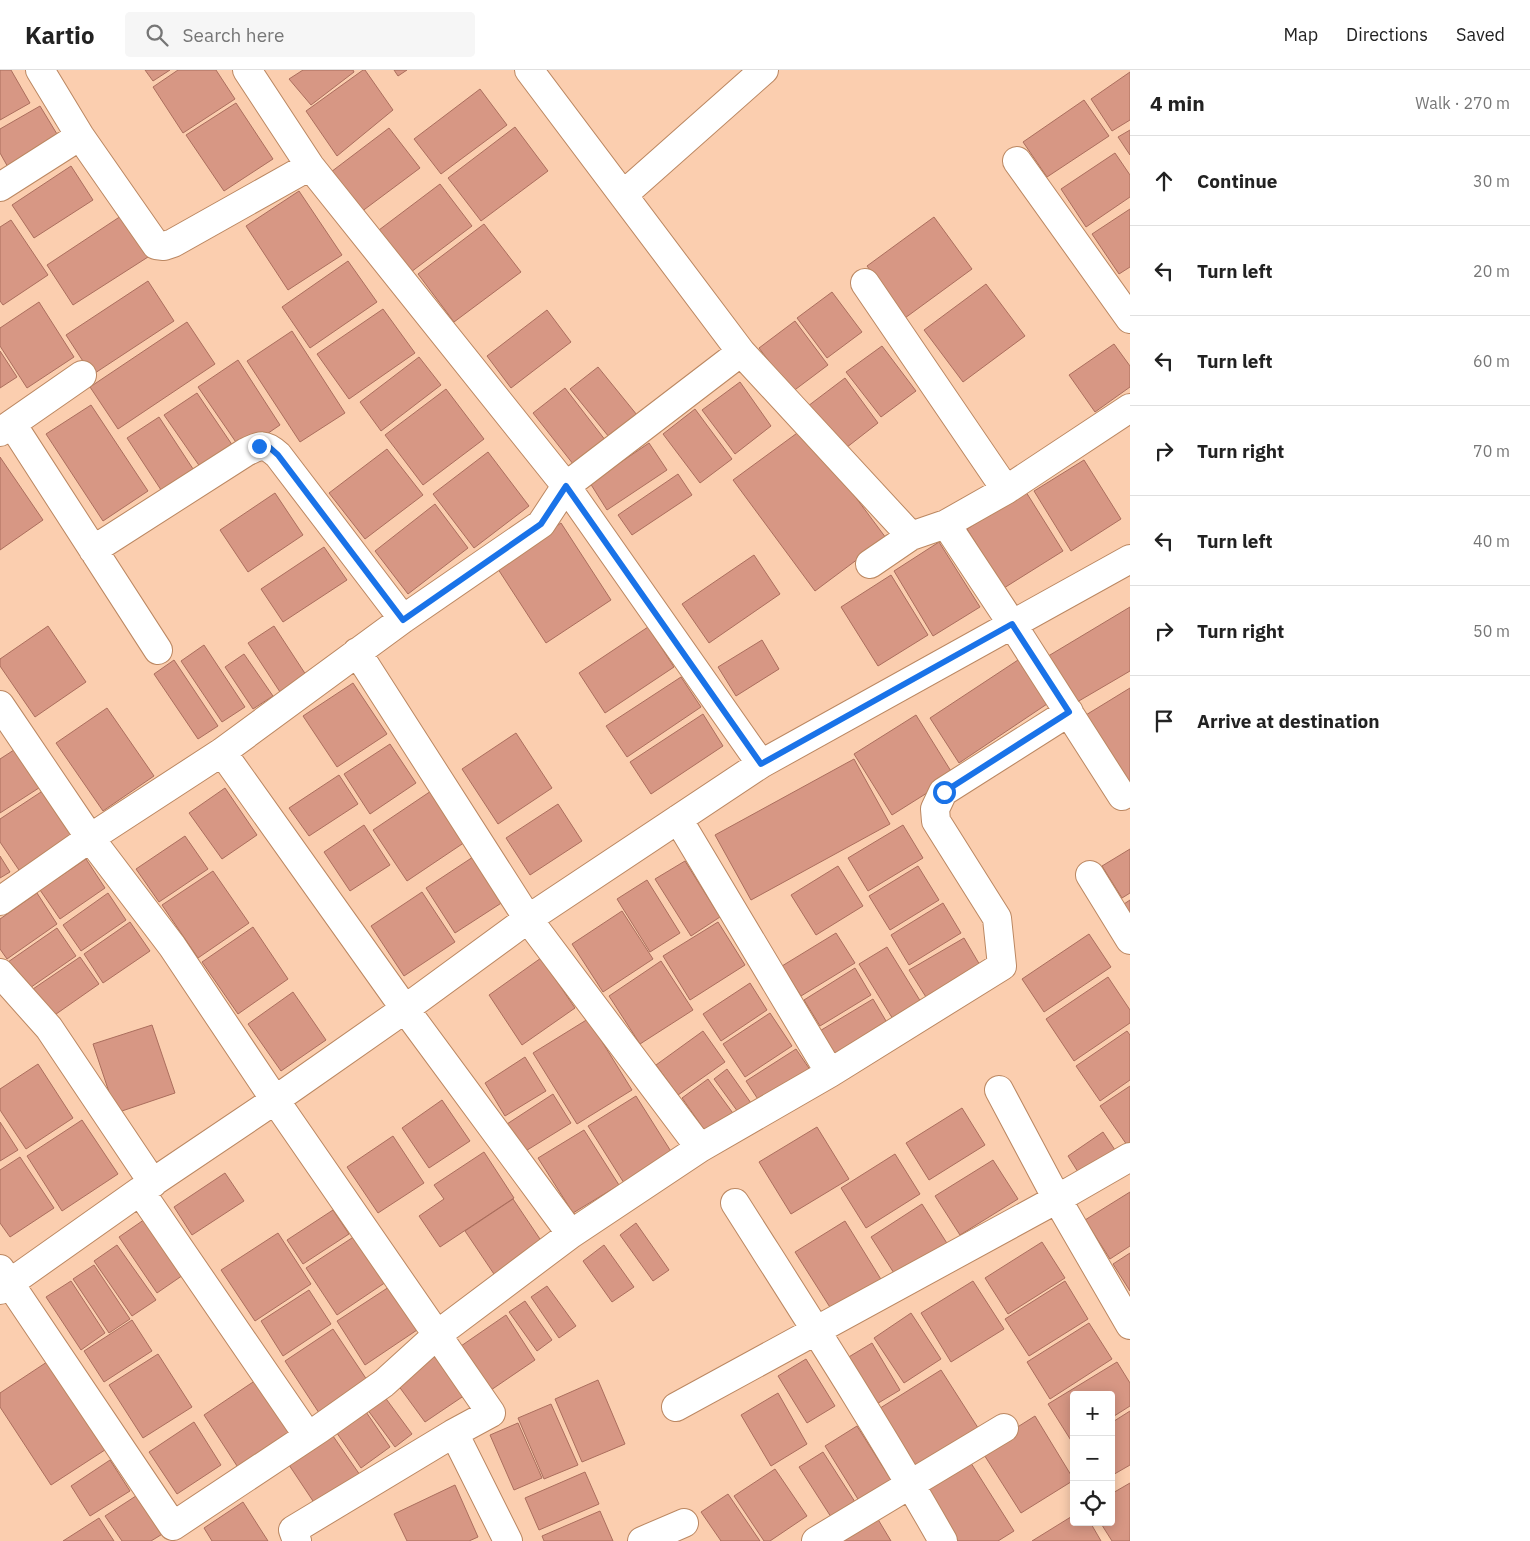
<!DOCTYPE html>
<meta charset="utf-8">
<style>
:root{--surface:#fff;--page:#f6f6f6;--text:#222;--muted:#767676;--line:#e0e0e0}
body{margin:0;font-family:"IBM Plex Sans",sans-serif;background:var(--page);color:var(--text)}
.controls{position:absolute;right:15px;bottom:15px;display:grid;overflow:hidden;border-radius:5px;box-shadow:0 2px 12px #0003}
.controls button{width:45px;height:45px;display:grid;place-items:center;padding:0;border:0;border-bottom:1px solid var(--line);background:var(--surface);color:var(--text);font:25px sans-serif}
.stop{position:absolute;width:15px;height:15px;margin:-11px;border:4px solid #1a73e8;border-radius:50%;background:#fff}
.stop.end{background:#1a73e8;border-color:#fff;box-shadow:0 1px 5px #0008}
.list{margin:0;padding:0;list-style:none}
h2{display:flex;justify-content:space-between;align-items:center;height:65px;margin:0;padding:0 20px;font-size:21px}
h2 small{font-size:16px;font-weight:400;color:var(--muted)}
.list li{display:grid;grid-template-columns:32px 1fr auto;gap:15px;align-items:center;box-sizing:border-box;height:90px;padding:0 20px;border-top:1px solid var(--line)}
.list b{display:block;font-size:19px;white-space:nowrap}
.list em{font-size:16px;font-style:normal;color:var(--muted)}
.icon{flex:none;width:28px;height:28px;fill:none;stroke:currentColor;stroke-width:2;stroke-linecap:round;stroke-linejoin:round}
.map{position:relative;flex:none;width:1130px;height:1471px;overflow:hidden}
header{display:flex;align-items:center;gap:30px;box-sizing:border-box;height:70px;padding:0 25px;background:var(--surface);border-bottom:1px solid var(--line)}
header strong{font-size:24px}
nav{display:flex;gap:28px;margin-inline-start:auto;font-size:18px}
.search{width:350px;height:45px;background:var(--page);display:flex;align-items:center;gap:12px;box-sizing:border-box;padding:0 18px;border-radius:5px;color:var(--muted);font-size:19px}
main{display:flex}
aside{flex:1;background:var(--surface)}
.map>svg:first-child{display:block}
.building{fill:#d79784;stroke:#ab6e5d}
.lines{fill:none;stroke-linecap:round;stroke-linejoin:round}
.minor-casing{stroke:#bb8761;stroke-width:30}
.minor{stroke:#fff;stroke-width:28}
.route{stroke:#1a73e8;stroke-width:6}
</style>
<header>
<strong>Kartio</strong>
<div class="search"><svg class="icon" aria-label="search" viewBox="0 0 24 24"><circle cx="10" cy="10" r="6"/><path d="M15 15l6 6"/></svg>Search here</div>
<nav><a>Map</a><a>Directions</a><a>Saved</a></nav>
</header>
<main>
<div class="map">
<svg width="1130" height="1471" viewBox="0 0 1130 1471">
<rect width="100%" height="100%" fill="#fbceaf"/>
<path class="building" d="M0,0H11L30,33L0,50Z
M145,0H170L153,11Z
M178,0H216L235,29L183,63L153,17Z
M303,0H353L354,2L311,35L289,9Z
M363,0H365L393,40L337,86L306,41Z
M394,0H407L398,6Z
M1130,2V50L1112,61L1091,29Z
M480,19L507,55L441,104L414,69Z
M1084,30L1109,66L1047,107L1023,72Z
M236,33L273,89L224,121L186,65Z
M40,36L60,69L9,99L0,83V59Z
M515,57L548,101L481,151L448,108Z
M389,58L420,98L357,145L327,105Z
M1130,60V85L1118,67Z
M1115,83L1130,105V127L1086,157L1061,119Z
M71,96L93,130L34,168L12,135Z
M440,114L472,156L411,202L379,160Z
M299,121L342,185L288,220L246,156Z
M1130,139V197L1119,204L1092,164Z
M121,146L148,187L73,235L47,195Z
M934,147L972,199L905,248L867,196Z
M11,150L48,205L3,235L0,231V157Z
M484,154L521,202L454,252L418,204Z
M348,191L377,232L310,278L282,237Z
M148,211L174,251L92,305L66,265Z
M986,214L1025,266L963,312L924,260Z
M832,222L862,262L827,288L797,248Z
M39,232L74,287L27,318L0,276V258Z
M383,239L415,283L349,329L317,284Z
M547,240L571,272L511,318L487,286Z
M795,251L828,295L792,322L759,278Z
M187,252L215,294L118,359L90,317Z
M292,261L345,343L300,372L247,291Z
M1114,274L1130,296V317L1095,342L1069,305Z
M882,276L916,321L881,347L846,302Z
M0,281L17,307L0,318Z
M419,287L441,315L381,361L360,332Z
M238,290L280,355L242,381L198,317Z
M598,297L637,345L609,367L570,319Z
M845,308L878,353L842,381L808,336Z
M740,312L771,356L735,384L702,340Z
M565,318L609,375L577,399L533,343Z
M446,319L484,369L423,415L385,365Z
M197,323L237,382L205,404L164,345Z
M91,335L148,421L103,451L46,364Z
M695,339L732,389L700,413L663,364Z
M159,347L197,405L165,426L127,368Z
M804,358L886,468L815,521L733,410Z
M649,373L667,400L607,440L590,413Z
M387,379L423,425L365,469L329,423Z
M488,382L529,436L474,478L433,424Z
M0,387L43,450L0,480Z
M1084,390L1121,449L1071,481L1034,421Z
M678,404L692,425L632,465L618,445Z
M1026,422L1063,481L1004,518L967,459Z
M275,423L303,465L248,502L220,460Z
M435,434L468,478L408,524L375,481Z
M561,453L611,530L546,573L496,496Z
M939,472L980,537L933,566L894,501Z
M324,477L347,510L283,552L261,519Z
M754,485L780,524L709,573L682,534Z
M891,505L928,565L878,596L841,537Z
M1130,537V601L1072,635L1045,588Z
M48,556L86,612L35,647L0,596V589Z
M274,556L308,608L282,625L248,573Z
M648,557L674,597L605,643L579,603Z
M762,570L779,599L736,626L718,597Z
M204,575L245,637L222,652L181,591Z
M244,584L273,626L253,639L225,597Z
M174,590L218,656L198,669L154,604Z
M1018,590L1047,634L959,693L930,648Z
M681,607L701,637L627,687L606,656Z
M353,613L387,664L337,697L303,646Z
M1130,618V731L1081,648Z
M107,638L154,706L103,741L56,673Z
M703,644L723,676L651,724L630,692Z
M916,645L954,706L892,745L854,684Z
M516,663L552,718L498,754L462,699Z
M390,674L416,713L370,744L344,704Z
M17,678L42,716L0,743V689Z
M854,689L890,754L751,830L715,765Z
M339,705L358,734L309,766L289,738Z
M440,715L474,766L407,811L373,760Z
M225,718L257,765L222,789L189,743Z
M44,720L77,770L23,806L0,772V749Z
M558,734L582,771L530,805L506,768Z
M364,755L390,795L350,821L324,782Z
M903,755L923,788L868,821L848,788Z
M185,766L208,799L159,832L136,799Z
M1130,779V823L1122,828L1102,796Z
M476,785L506,830L455,863L426,818Z
M0,786L10,802L0,808Z
M86,789L105,818L60,849L40,820Z
M685,791L720,847L691,866L655,809Z
M838,796L863,836L816,865L791,825Z
M918,796L939,830L890,860L869,826Z
M213,801L249,853L198,888L162,835Z
M647,810L680,863L650,882L617,829Z
M422,822L455,872L404,906L371,856Z
M37,823L57,854L7,889L0,879V849Z
M108,823L126,850L81,881L63,855Z
M1130,830V844L1124,834Z
M943,833L961,863L909,895L891,865Z
M622,841L653,889L603,922L572,874Z
M130,852L150,881L103,913L84,884Z
M718,852L745,895L690,930L663,886Z
M253,857L288,909L238,944L202,892Z
M57,858L76,886L27,920L8,892Z
M836,863L855,893L801,926L782,896Z
M1089,864L1111,897L1044,942L1022,909Z
M964,868L984,902L931,935L909,900Z
M887,877L924,937L896,954L859,894Z
M80,887L99,914L49,949L30,921Z
M541,888L575,938L522,975L489,925Z
M661,891L693,940L640,974L609,926Z
M855,898L871,925L820,956L804,930Z
M1108,907L1130,940V953L1074,991L1046,949Z
M750,913L767,940L721,971L703,944Z
M293,922L326,970L281,1001L248,954Z
M873,929L889,956L834,989L818,962Z
M770,943L792,976L745,1007L723,974Z
M588,949L632,1020L577,1054L533,983Z
M152,955L175,1023L116,1043L93,974Z
M703,961L725,992L678,1025L656,995Z
M1127,961L1130,965V1010L1100,1031L1076,996Z
M796,979L815,1007L765,1040L746,1011Z
M525,987L546,1021L505,1046L485,1013Z
M38,994L73,1048L26,1079L0,1040V1019Z
M727,999L751,1033L738,1042L714,1009Z
M708,1009L735,1046L708,1065L682,1028Z
M1130,1016V1072L1127,1075L1100,1036Z
M553,1024L571,1053L524,1082L507,1054Z
M636,1026L672,1083L624,1113L588,1056Z
M442,1030L470,1071L429,1098L402,1058Z
M962,1038L985,1075L929,1110L906,1073Z
M82,1050L118,1104L62,1141L27,1086Z
M0,1052L18,1080L0,1091Z
M817,1057L849,1109L791,1144L759,1092Z
M584,1060L619,1115L573,1143L538,1088Z
M1103,1062L1119,1086L1083,1110L1068,1086Z
M393,1066L424,1113L378,1143L347,1097Z
M484,1082L514,1128L440,1177L419,1146L444,1129L434,1115Z
M895,1084L920,1124L866,1158L841,1118Z
M20,1087L54,1138L10,1167L0,1153V1100Z
M993,1090L1018,1129L960,1165L935,1126Z
M225,1103L244,1131L192,1165L174,1137Z
M1130,1122V1176L1110,1189L1085,1150Z
M513,1129L544,1175L496,1207L465,1161Z
M922,1134L950,1178L899,1211L871,1167Z
M333,1140L349,1164L303,1194L287,1170Z
M148,1147L186,1203L157,1223L119,1167Z
M845,1151L882,1211L833,1242L795,1182Z
M636,1153L669,1200L653,1211L620,1165Z
M278,1163L311,1214L255,1251L221,1200Z
M355,1166L386,1212L337,1245L306,1198Z
M1042,1172L1065,1208L1008,1244L985,1208Z
M117,1175L156,1230L132,1246L94,1191Z
M604,1175L634,1217L612,1232L583,1191Z
M1130,1183V1221L1113,1194Z
M94,1195L130,1249L109,1263L73,1209Z
M71,1211L105,1263L81,1280L46,1227Z
M973,1211L1004,1259L951,1292L921,1243Z
M1065,1211L1088,1249L1029,1286L1005,1249Z
M547,1216L576,1256L559,1268L531,1227Z
M389,1217L417,1260L365,1295L337,1251Z
M309,1220L331,1254L283,1286L261,1251Z
M525,1231L552,1270L537,1281L509,1242Z
M911,1243L941,1289L904,1313L874,1268Z
M506,1245L535,1290L491,1320L461,1276Z
M132,1250L152,1281L104,1312L84,1281Z
M1089,1253L1112,1289L1050,1329L1027,1292Z
M333,1259L371,1316L323,1349L285,1291Z
M872,1273L900,1320L875,1335L847,1288Z
M441,1279L471,1321L425,1352L395,1311Z
M158,1284L192,1337L143,1368L109,1315Z
M53,1288L111,1376L51,1415L0,1337V1323Z
M806,1289L835,1336L807,1353L778,1306Z
M1117,1292L1130,1313V1336L1111,1348V1325H1074V1371L1072,1372L1048,1334Z
M941,1300L982,1364L918,1404L877,1340Z
M259,1308L295,1362L239,1399L204,1345Z
M598,1310L625,1374L582,1392L555,1329Z
M778,1323L807,1374L771,1396L741,1345Z
M384,1326L412,1364L395,1377L367,1339Z
M551,1334L578,1395L544,1409L518,1348Z
M362,1336L390,1377L361,1398L332,1356Z
M1130,1341V1395L1111,1406V1353Z
M1035,1346L1074,1410L1021,1443L981,1380Z
M194,1352L221,1395L177,1424L149,1382Z
M518,1353L542,1408L514,1420L490,1365Z
M857,1356L893,1413L861,1434L825,1376Z
M333,1366L360,1405L315,1434L289,1395Z
M823,1382L857,1435L833,1450L799,1397Z
M110,1390L130,1421L90,1446L71,1416Z
M969,1390L1014,1461L998,1471H950L919,1421Z
M775,1399L807,1446L770,1471H764L734,1426Z
M585,1402L599,1434L539,1460L525,1428Z
M1130,1413V1471H1112L1100,1452H1111V1424Z
M455,1415L478,1467L469,1471H407L394,1444Z
M139,1424L164,1463L151,1471H122L105,1446Z
M728,1424L760,1471H721L701,1442Z
M243,1432L268,1471H212L204,1458Z
M600,1441L613,1471H544L542,1466Z
M1074,1445V1452H1090L1101,1471H1032Z
M876,1446L891,1471H835Z
M99,1448L114,1471H63Z"/>
<g class="lines">
<defs>
<path id="minor" d="M40,0L80,66L156,175L164,176L173,173L310,96
M247,0L310,96L566,416L761,694
M529,0L741,282L911,466L946,454L1012,554L1122,726
M1017,91L1130,249
M0,117L80,66
M623,125L764,0
M865,213L1006,420
M12,354L158,580
M0,362L82,305
M946,454L1006,420L1130,338
M93,480L246,382C261,375 265,373 278,385L403,549
M870,494L911,466
M357,582L528,849L700,1078
M0,635L90,768L172,876L275,1030L491,1343L454,1363L293,1460L297,1471
M222,682L405,939L571,1164
M678,749L830,1003
M1090,805L1130,870
M0,831L90,768L222,682L403,549L541,454L566,416L741,282
M0,903L49,958L153,1113
M999,1020L1057,1129L1130,1255
M140,1121L308,1366
M735,1133C806,1245 878,1356 943,1471
M0,1199L173,1456L319,1359L384,1313L438,1264L571,1164L700,1078L830,1003L1002,896L997,848L936,751L935,739L943,722L1069,642
M0,1220L140,1121L275,1030L405,939L528,849L761,694L1130,489
M676,1337L1057,1129L1130,1087
M454,1363L508,1471
M642,1471L684,1453
M816,1471L1004,1358"/>
</defs>
<use href="#minor" class="minor-casing"/>
<use href="#minor" class="minor"/>
</g>
<g class="lines">
<path class="route" d="M259,376L269,377L278,385L403,550L541,454L566,416L761,694L1012,554L1069,642L944,722"/>
</g>
</svg>
<div class="controls">
<button>+</button>
<button>−</button>
<button><svg class="icon" aria-label="locate" viewBox="0 0 24 24"><circle cx="12" cy="12" r="6"/><path d="M12 2v4M12 18v4M2 12h4M18 12h4"/></svg></button>
</div>
<div class="stop" style="left:944px;top:722px"></div>
<div class="stop end" style="left:259px;top:376px"></div>
</div>
<aside>
<h2>4 min<small>Walk · 270 m</small></h2>
<ul class="list">
<li><svg class="icon" aria-label="ahead" viewBox="0 0 24 24"><path d="M12 20V5M6 11l6-6 6 6"/></svg><div><b>Continue</b></div><em>30 m</em></li>
<li><svg class="icon" aria-label="left" viewBox="0 0 24 24"><path d="M17 20v-9H6M10 6l-5 5 5 5"/></svg><div><b>Turn left</b></div><em>20 m</em></li>
<li><svg class="icon" aria-label="left" viewBox="0 0 24 24"><path d="M17 20v-9H6M10 6l-5 5 5 5"/></svg><div><b>Turn left</b></div><em>60 m</em></li>
<li><svg class="icon" aria-label="right" viewBox="0 0 24 24"><path d="M7 20v-9h11M14 6l5 5-5 5"/></svg><div><b>Turn right</b></div><em>70 m</em></li>
<li><svg class="icon" aria-label="left" viewBox="0 0 24 24"><path d="M17 20v-9H6M10 6l-5 5 5 5"/></svg><div><b>Turn left</b></div><em>40 m</em></li>
<li><svg class="icon" aria-label="right" viewBox="0 0 24 24"><path d="M7 20v-9h11M14 6l5 5-5 5"/></svg><div><b>Turn right</b></div><em>50 m</em></li>
<li><svg class="icon" aria-label="arrive" viewBox="0 0 24 24"><path d="M6 21V4h12l-3 4 3 4H6"/></svg><div><b>Arrive at destination</b></div></li>
</ul>
</aside>
</main>
